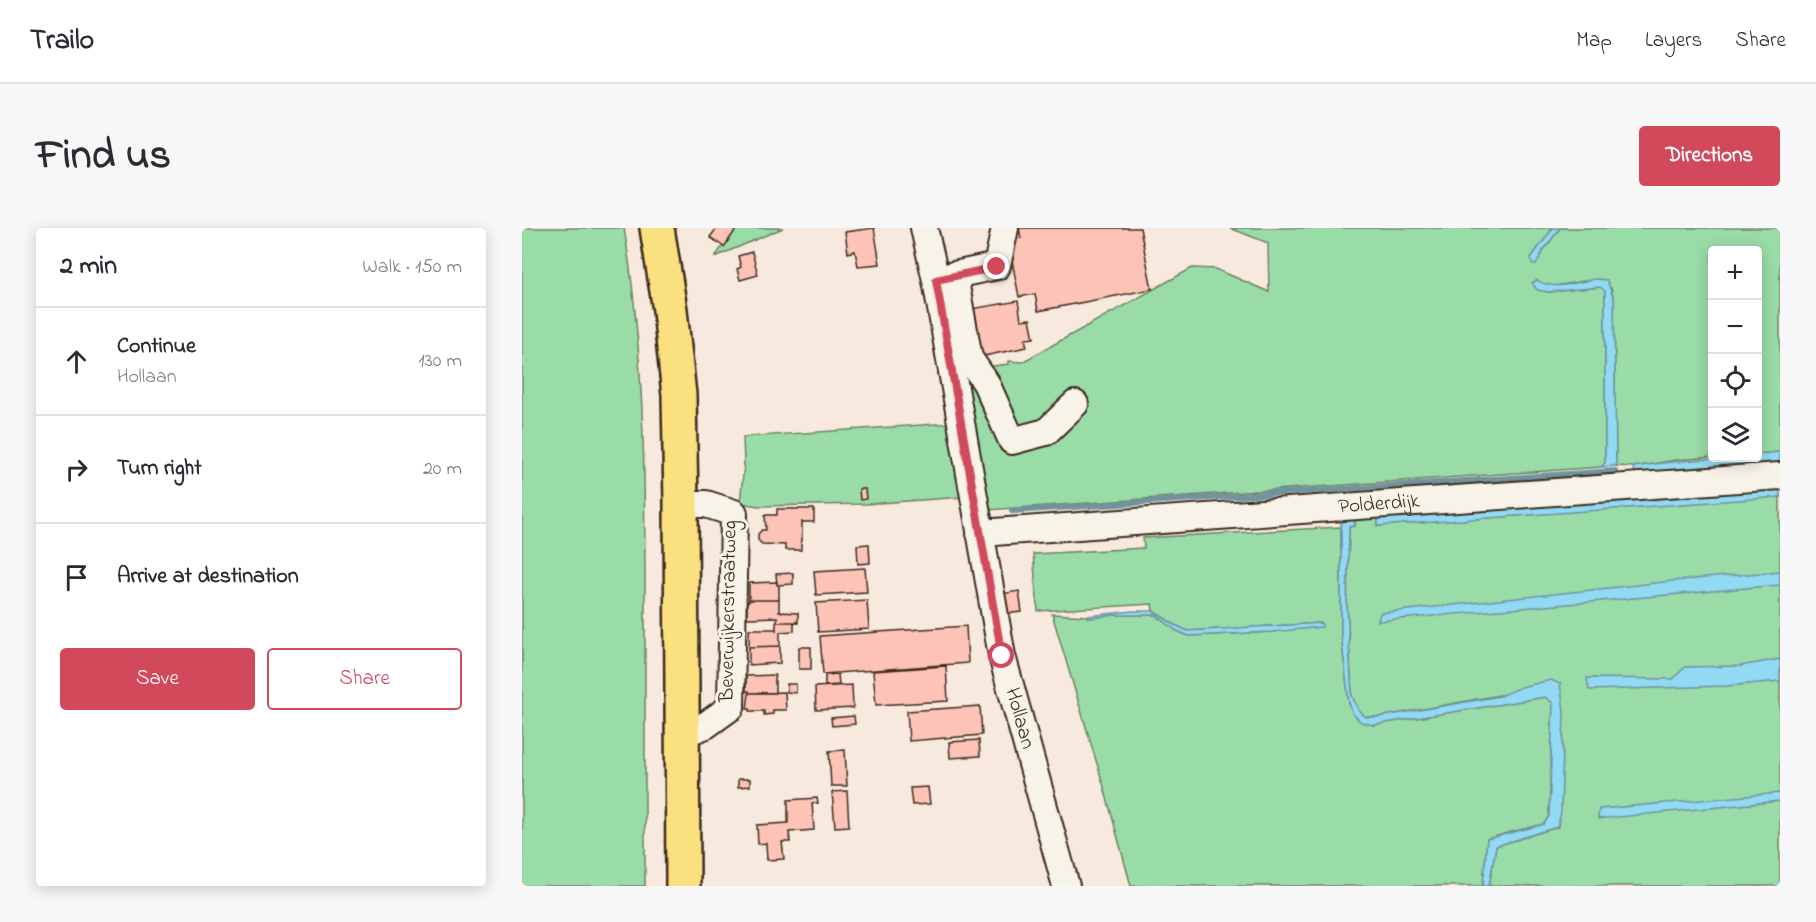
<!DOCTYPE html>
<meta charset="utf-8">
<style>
:root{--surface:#fff;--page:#f7f7f7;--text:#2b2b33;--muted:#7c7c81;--line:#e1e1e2;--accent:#d1495b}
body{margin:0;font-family:"Indie Flower",sans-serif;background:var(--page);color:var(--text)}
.controls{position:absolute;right:18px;top:18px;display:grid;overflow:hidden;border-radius:6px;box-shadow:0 3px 15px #0003}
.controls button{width:54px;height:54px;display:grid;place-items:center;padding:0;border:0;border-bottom:2px solid var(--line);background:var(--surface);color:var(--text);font:30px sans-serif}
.stop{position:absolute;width:18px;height:18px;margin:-14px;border:4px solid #d1495b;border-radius:50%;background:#fff}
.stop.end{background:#d1495b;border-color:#fff;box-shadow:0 2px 6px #0008}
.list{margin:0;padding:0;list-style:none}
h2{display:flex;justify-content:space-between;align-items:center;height:78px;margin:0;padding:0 24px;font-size:26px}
h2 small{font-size:20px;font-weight:400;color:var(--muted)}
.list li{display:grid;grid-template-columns:39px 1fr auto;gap:18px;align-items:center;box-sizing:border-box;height:108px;padding:0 24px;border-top:2px solid var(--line)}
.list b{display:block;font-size:22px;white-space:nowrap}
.list p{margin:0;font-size:20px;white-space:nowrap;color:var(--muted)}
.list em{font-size:20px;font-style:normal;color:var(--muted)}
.actions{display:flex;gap:12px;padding:18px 24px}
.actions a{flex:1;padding:14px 0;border:2px solid var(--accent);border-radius:6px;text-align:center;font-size:21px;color:var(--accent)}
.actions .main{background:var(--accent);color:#fff}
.icon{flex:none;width:33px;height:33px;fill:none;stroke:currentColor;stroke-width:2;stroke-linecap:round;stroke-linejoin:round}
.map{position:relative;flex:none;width:1258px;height:658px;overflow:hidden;border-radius:6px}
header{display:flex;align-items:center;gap:36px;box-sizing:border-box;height:84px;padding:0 30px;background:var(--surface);border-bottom:2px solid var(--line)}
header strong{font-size:28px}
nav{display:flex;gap:33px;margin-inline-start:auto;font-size:21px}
.intro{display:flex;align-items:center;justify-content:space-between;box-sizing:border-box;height:144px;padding:0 36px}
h1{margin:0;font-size:42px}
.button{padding:15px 27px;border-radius:6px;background:var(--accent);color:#fff;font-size:21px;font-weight:700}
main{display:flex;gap:36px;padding:0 36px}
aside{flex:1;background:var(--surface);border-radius:6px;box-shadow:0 3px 15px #0003}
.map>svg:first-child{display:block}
.green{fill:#9adca7;stroke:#6a8362;stroke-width:1.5}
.water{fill:#92d9f3;stroke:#6f939e;stroke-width:1.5}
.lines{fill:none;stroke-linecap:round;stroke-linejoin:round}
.stream{stroke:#6f939e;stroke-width:6}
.building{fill:#fec3b7;stroke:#3b2a1e;stroke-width:1.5}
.minor-casing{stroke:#3b2a1e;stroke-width:30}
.major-casing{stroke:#3b2a1e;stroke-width:38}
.minor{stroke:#f7f3e8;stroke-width:26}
.major{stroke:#fbe080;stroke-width:33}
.route{stroke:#d1495b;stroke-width:8}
.labels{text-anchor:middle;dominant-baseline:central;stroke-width:6;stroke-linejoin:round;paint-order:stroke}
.street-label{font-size:21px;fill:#3b2a1e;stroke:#f7f3e8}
</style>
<header>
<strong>Trailo</strong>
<nav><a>Map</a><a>Layers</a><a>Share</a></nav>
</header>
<div class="intro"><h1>Find us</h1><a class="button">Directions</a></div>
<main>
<aside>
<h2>2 min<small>Walk · 150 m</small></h2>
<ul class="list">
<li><svg class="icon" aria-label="ahead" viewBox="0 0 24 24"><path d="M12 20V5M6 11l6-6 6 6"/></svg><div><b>Continue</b><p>Hollaan</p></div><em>130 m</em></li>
<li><svg class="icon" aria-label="right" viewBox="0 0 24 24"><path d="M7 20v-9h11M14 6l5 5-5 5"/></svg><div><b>Turn right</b></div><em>20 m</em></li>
<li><svg class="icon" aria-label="arrive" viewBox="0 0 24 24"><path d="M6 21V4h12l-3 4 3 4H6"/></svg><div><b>Arrive at destination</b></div></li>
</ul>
<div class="actions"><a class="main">Save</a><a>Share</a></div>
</aside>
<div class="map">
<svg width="1258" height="658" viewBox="0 0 1258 658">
<rect width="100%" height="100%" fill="#f8e9de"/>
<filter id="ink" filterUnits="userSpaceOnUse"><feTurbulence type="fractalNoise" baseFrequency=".0167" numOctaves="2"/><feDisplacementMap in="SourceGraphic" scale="12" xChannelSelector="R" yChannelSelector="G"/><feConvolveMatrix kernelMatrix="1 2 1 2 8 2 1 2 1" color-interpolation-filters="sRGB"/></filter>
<g filter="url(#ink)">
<path class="green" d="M0,0H102C122,121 123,245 123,367C123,464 123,561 123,658H0Z
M213,0H261L193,29Z
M708,0H1031L1009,30L1021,23L1038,0H1258V224L1236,226V22H1190V229L1154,232L1111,239L1094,238L1092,73L1089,60L1061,53L1033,58L1021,56L1026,64L1079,59L1083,63V235L1079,239L465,282L438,142L487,136V133L500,134L670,40L694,41L747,64L746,15Z
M429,195L441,269L344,276L236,278L218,275L222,237L221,209Z
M1258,260L856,290V298L1258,268V565L1076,590L1258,573V658H967L974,618L1036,599L1038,456L857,489H844L837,483L830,468L825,378L827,299L833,298V282Z
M819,299V406L827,475L831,486L851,497L1023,469L1031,475L1027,588L1022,596L985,605L965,611L961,658H609L582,559L530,386L566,388L567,390L592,387H634L655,403L667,408L750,404L800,395L666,403L653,397L631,383L630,376L516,383L511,326L622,320L621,310Z"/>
<path class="water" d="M1031,0H1038L1021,23L1014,37L1010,36L1009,30Z
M1075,51L1085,52L1092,72L1094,238L1079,239L1083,235V63L1078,59L1026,64L1015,62L1010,55L1015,52C1031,64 1057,53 1075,51Z
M1258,224V236L1112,245L1111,239C1155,232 1191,230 1236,230V226Z
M1258,260V269L856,298V290Z
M832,292L833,298L827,299L825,378L830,468L837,483L844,489H857L978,468L999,459L1029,452L1038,456L1042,483L1039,585L1035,599L974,618L967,658H961L965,611L1022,596L1027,588L1031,475L1023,469L851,497L839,494L831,486L827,475L819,406V293Z
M1258,343V357L856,393L858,385L1151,353Z
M611,383H631L653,397L666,403L800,395V399L750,404L667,408L655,403L634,387H592L567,390L566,388Z
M1258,431V453L1205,458L1067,462L1065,450L1151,451L1163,439L1218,438Z
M1258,565V573L1076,591L1077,581Z"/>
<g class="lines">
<path class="stream" d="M490,283L1093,243"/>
</g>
<path class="building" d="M195,0H215L202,19L188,9Z
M352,0L358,36L336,38L333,23L326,25L323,4Z
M497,0H618L630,61L516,83L513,66L497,69L486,12L499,10Z
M230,24L236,47L218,52L215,41L219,39L216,28Z
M496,73L499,92L508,91L512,110L503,111L505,119L452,130L443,82Z
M337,261H343L344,271L338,272Z
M255,281H292V294H280V313L278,314H279V322H263V317L240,316L236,312V306L240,302H244L243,287H255Z
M347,316L348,335L336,336L335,317Z
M343,340L345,364L294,367L292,343Z
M271,345V356L255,357L254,346Z
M255,354V357H257V372H227V355Z
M497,363L500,384L481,386L479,366Z
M227,372H257V384L276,385V394H255V389L225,390V374H227Z
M345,372L347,401L296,404L294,375Z
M254,394H276V395H272V403L258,404V418L227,419V401H253L254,402Z
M444,398L446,435L301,446L298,408Z
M258,418V435L227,437V419Z
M277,419H289V441H277Z
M424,438L426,473L354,477L351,443Z
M316,446L317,457L303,458V447Z
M253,447V465H227V463L224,464V448Z
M265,456H274V465L265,464Z
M330,457L331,480L294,482L293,459Z
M263,464L264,482H251V486L242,487V483H228V481H225L227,465Z
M458,478L460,507L387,513L385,483Z
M332,488L333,496L310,498L309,490Z
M457,512L458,528L428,530L427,514Z
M323,522L325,558H309L307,523Z
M216,551H228V558L216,559Z
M406,559L408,576L390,577L388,560Z
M325,563L327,598L313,599L310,564Z
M295,570L296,575H290L292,602L267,604L268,614H260L262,631L245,632L244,615L236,616L235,597L266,595V572Z"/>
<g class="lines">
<defs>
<g id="minor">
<path id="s1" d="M402,0L414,52L480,428L544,658"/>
<path d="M432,47L475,38L483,0"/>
<path d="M414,52L432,47L447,130L464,155L490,213L524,204L553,176"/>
<path d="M159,276H184L212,285L209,479L184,497L160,506"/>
<path id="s2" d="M458,305L1258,248"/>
</g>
<path id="major" d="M135,0L148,82L157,167L159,276L161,658"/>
</defs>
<use href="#minor" class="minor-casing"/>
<use href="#major" class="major-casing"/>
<use href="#minor" class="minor"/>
<use href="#major" class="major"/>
</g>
</g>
<g class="lines" filter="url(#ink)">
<path class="route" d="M475,39L414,52L480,428"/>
</g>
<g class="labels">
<g class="street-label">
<text stroke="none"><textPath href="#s2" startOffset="400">Polderdijk</textPath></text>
<text transform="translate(207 383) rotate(-89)">Beverwijkerstraatweg</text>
<text stroke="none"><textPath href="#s1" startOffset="500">Hollaan</textPath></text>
</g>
</g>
</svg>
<div class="controls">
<button>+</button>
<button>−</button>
<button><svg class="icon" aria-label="locate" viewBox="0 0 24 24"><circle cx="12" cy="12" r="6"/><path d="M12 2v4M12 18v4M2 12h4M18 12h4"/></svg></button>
<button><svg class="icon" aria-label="layers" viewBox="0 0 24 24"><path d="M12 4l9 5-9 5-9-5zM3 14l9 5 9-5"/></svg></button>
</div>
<div class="stop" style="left:480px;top:428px"></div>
<div class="stop end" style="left:475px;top:39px"></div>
</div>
</main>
